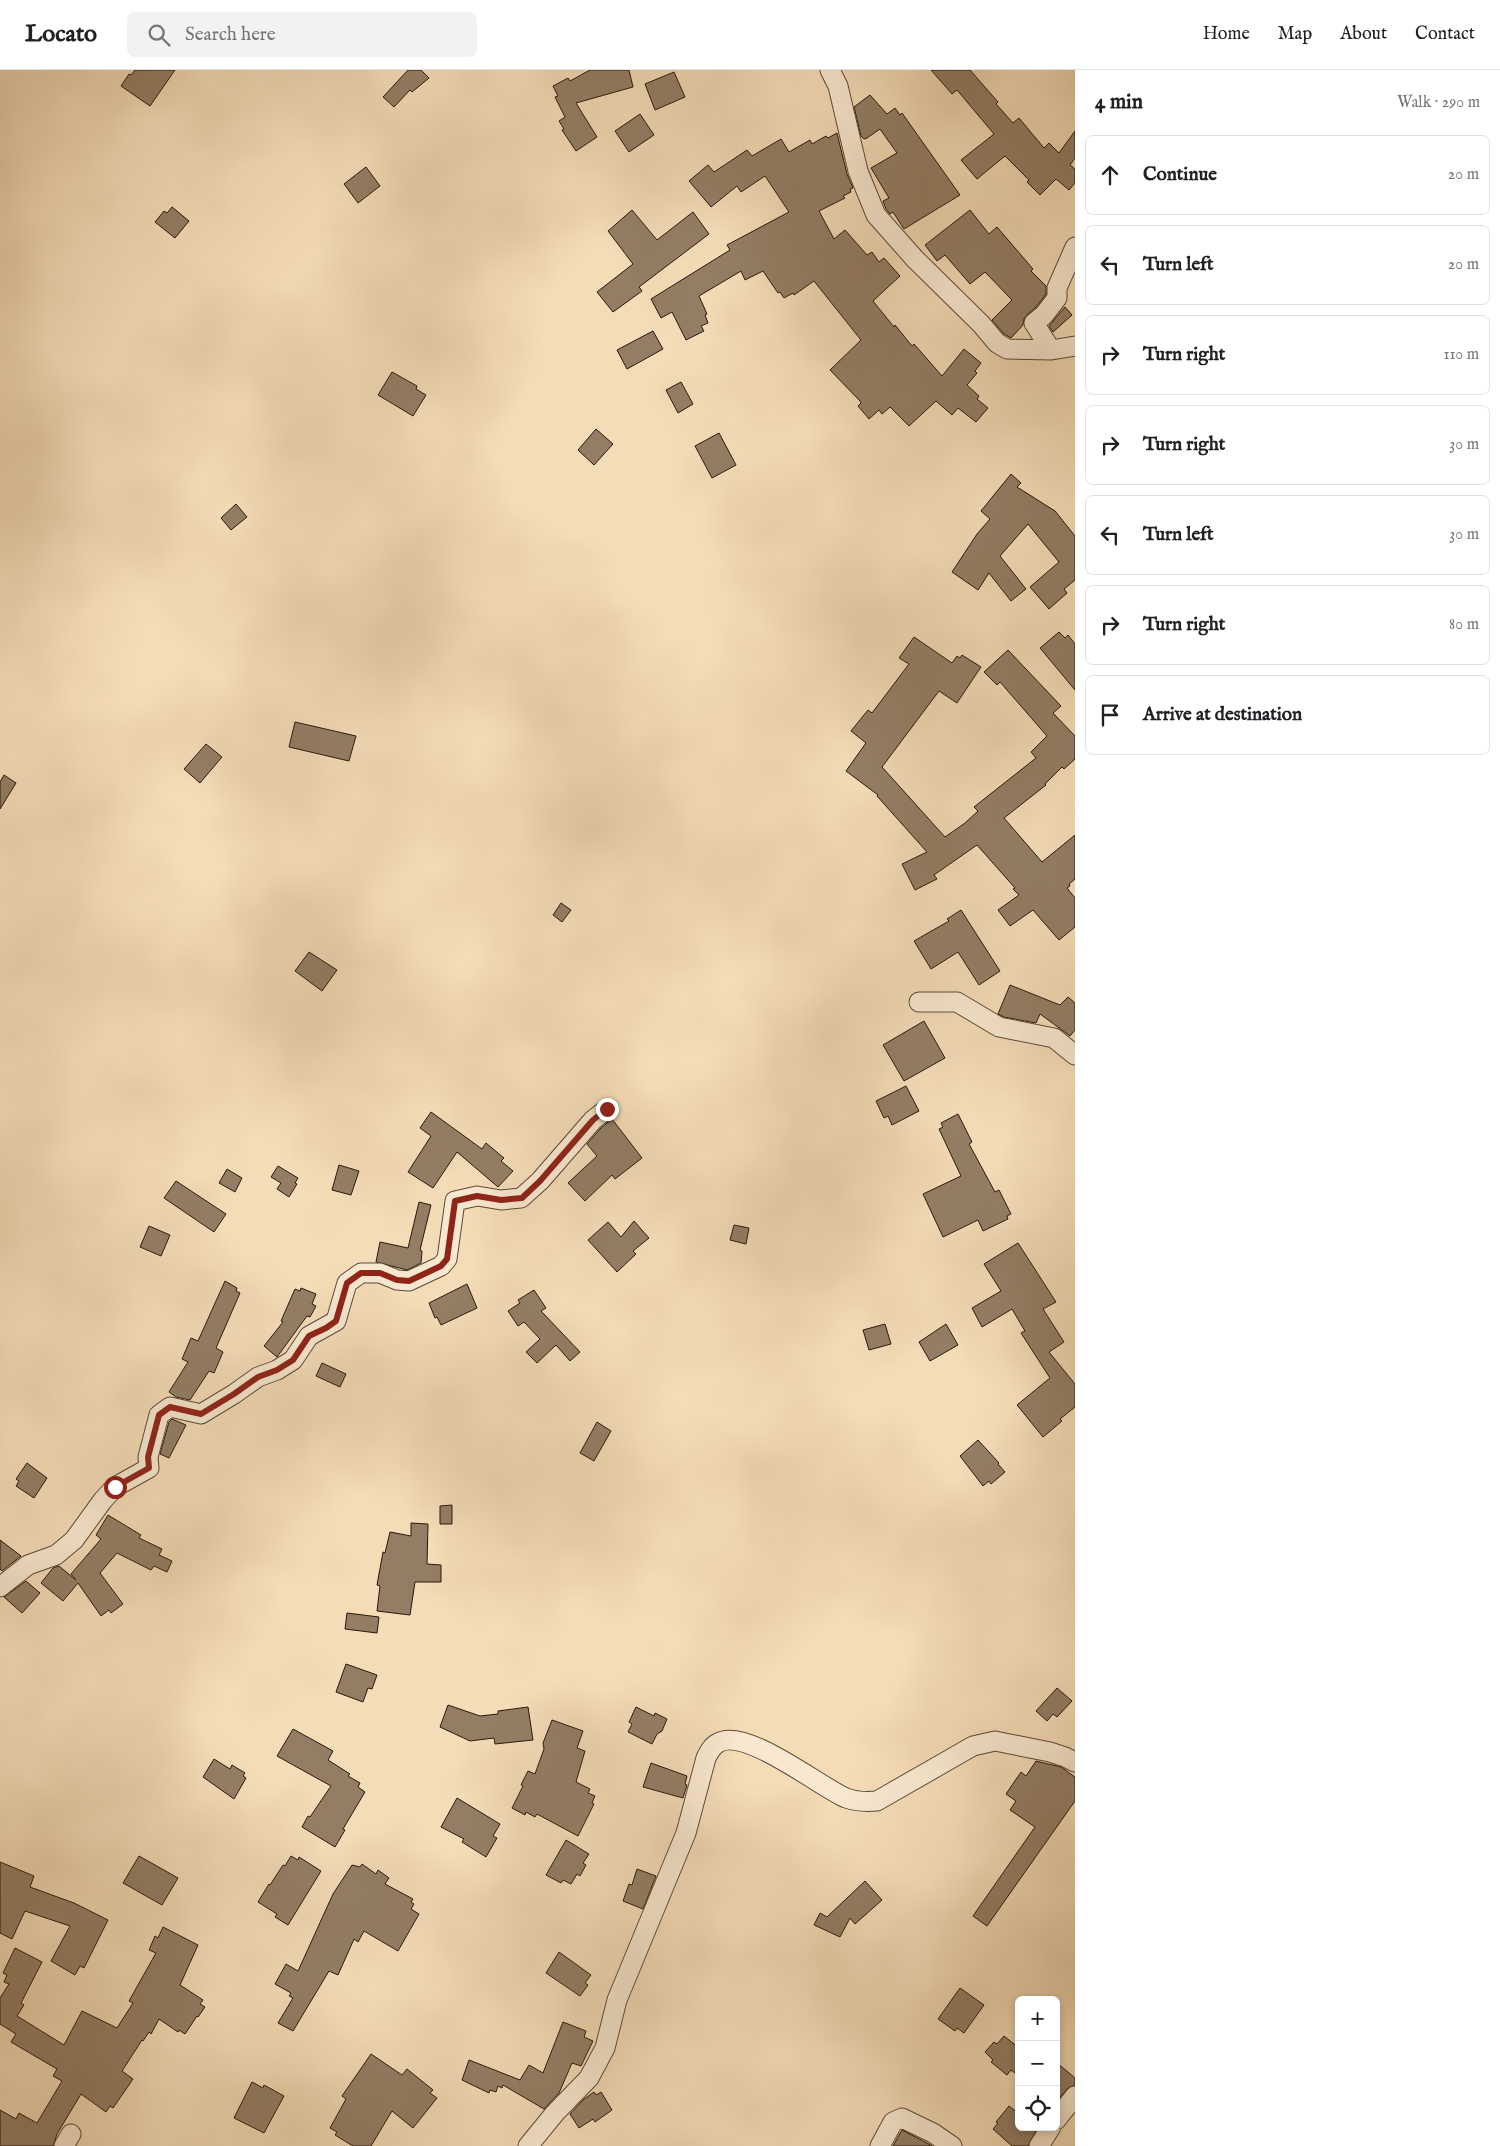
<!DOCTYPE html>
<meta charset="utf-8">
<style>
:root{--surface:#fff;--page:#f2f2f2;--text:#202124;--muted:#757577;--line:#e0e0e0}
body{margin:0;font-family:"IM FELL English",serif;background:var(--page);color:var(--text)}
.controls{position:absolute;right:15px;bottom:15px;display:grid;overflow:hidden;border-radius:8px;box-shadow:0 2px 8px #0003}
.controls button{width:45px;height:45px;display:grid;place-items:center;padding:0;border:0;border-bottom:1px solid var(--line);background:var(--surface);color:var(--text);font:25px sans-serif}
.stop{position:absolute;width:15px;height:15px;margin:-11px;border:4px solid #8f2418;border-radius:50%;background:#fff}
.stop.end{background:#8f2418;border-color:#fff;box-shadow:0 1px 5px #0008}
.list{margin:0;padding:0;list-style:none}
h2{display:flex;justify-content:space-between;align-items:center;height:65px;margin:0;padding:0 20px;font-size:21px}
h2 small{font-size:16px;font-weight:400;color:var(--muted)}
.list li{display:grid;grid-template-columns:32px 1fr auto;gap:15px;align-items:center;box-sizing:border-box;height:80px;margin:0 10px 10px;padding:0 10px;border:1px solid var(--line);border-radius:8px}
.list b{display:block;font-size:19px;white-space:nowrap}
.list em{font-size:16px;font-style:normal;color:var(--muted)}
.icon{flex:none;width:28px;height:28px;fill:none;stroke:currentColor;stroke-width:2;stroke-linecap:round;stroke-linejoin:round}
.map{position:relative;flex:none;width:1075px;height:2076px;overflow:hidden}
header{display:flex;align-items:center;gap:30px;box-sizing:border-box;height:70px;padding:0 25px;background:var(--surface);border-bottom:1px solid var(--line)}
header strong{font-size:24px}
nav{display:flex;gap:28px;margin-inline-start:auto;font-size:18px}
.search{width:350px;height:45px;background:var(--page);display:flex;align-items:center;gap:12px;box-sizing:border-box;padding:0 18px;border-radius:8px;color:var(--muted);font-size:19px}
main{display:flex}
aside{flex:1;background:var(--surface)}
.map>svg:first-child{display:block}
.building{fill:#937e65;stroke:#29190c}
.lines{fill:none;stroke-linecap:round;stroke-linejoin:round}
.minor-casing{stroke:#5c4a37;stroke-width:21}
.minor{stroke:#f8e8d0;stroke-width:19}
.route{stroke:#8f2418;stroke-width:6}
</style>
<header>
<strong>Locato</strong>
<div class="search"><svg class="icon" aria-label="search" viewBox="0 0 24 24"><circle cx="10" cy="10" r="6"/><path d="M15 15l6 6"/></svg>Search here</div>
<nav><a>Home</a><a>Map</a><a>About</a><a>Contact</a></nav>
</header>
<main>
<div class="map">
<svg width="1075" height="2076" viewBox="0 0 1075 2076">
<rect width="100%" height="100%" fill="#f4dcb7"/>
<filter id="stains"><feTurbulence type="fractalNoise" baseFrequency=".004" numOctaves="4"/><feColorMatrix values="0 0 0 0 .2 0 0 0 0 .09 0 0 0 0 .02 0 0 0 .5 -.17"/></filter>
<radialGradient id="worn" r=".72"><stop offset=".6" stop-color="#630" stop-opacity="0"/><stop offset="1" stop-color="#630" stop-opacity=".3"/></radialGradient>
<path class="building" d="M135,0H175L150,36L121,16L129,4L131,5Z
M408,0H421L429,8L412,22L410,20L394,37L383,27Z
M590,0H629L633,17L576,33L597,67L576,81L562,60L564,59L559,51L565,47L555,27L558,26L553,16L568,8L570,11Z
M931,0H970L998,32L996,34L1013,53L1019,48L1044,78L1049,73L1059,83L1075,61V88L1070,95L1075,99V113L1069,120L1056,109L1040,125L1027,112L1029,110L1005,86L977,109L961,90L994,64L957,20L952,24Z
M674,2L685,27L655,40L645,14Z
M870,25L887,44L895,38L900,45L902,43L960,125L904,159L893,142L890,144L886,139L883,131L889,128L871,98L897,83L880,59L867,68L864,69L861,66L854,37Z
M640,44L654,65L629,82L615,61Z
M837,63L847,104L853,118L850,119L851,122L843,126L845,128L819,141L834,169L845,160L867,185L872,182L879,192L884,188L900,206L873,231L894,257L895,255L912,276L914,274L942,306L964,279L981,293L975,301L977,303L967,315L979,326L977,329L988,338L976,352L958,338L952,345L936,331L909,356L890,337L882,344L879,340L869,349L858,336L861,333L860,331L830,300L861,270L814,211L794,225L793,223L784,228L780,222L778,223L763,201L745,210L741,201L699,226L707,244L705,245L708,253L701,256L704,261L686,270L672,242L661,248L651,229L730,180L727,175L789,142L765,106L741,122L737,116L711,137L689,111L708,95L714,102L747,80L752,86L781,69L789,82L810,70L812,74L826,66L828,68Z
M366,97L380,116L358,133L344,114Z
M172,137L189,151L175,168L155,152L164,141L167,143Z
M632,140L657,170L693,142L709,164L639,217L642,221L613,242L597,222L633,194L608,161Z
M970,140L989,164L997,157L1033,199L1031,201L1046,216V224L1036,237L1027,245L1024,249L1023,255L1011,268L1004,264L992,250L1012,230L985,202L970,214L945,185L937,191L925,175Z
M1065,237L1072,245L1053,262L1049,256Z
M653,261L663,279L627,299L617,280Z
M392,302L417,316L416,319L426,325L413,346L378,325Z
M681,312L693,334L678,343L666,320Z
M596,359L613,374L594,395L578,380Z
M719,363L736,395L712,408L695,376Z
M1011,404L1021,413L1017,417L1055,441L1075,466V510L1064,519L1067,523L1049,539L1030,517L1059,492L1028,454L1000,486L1026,519L1011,531L989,503L978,520L952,502L977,464L990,449L981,441Z
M236,434L247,447L231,460L221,448Z
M1059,562L1065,568L1068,565L1075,574V620L1040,578Z
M914,567L952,593L957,586L960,588L962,585L981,597L957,633L939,621L882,697L945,767L965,753L978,741L974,737L1036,688L1031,682L1047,666L1000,612L997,615L984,602L1008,580L1061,636L1053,643L1075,666V689L1064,699L1062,697L1045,714L1046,715L1004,748L1042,792L1075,765V809L1069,814L1070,816L1067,818L1075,828V857L1059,870L1033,840L1010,856L998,840L1019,825L1013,819L1015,818L977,775L934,805L937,809L915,820L902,794L927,782L877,726L878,725L846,701L866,673L851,661L868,640L872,643L909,594L899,588Z
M295,652L356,666L349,691L289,677Z
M206,674L222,687L200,713L184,699Z
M4,705L16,713L0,739V712Z
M561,833L571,840L562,852L553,845Z
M961,840L1000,901L979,915L958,882L931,899L914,871L949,851L947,849Z
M309,882L337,900L322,921L295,901Z
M1010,915L1060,935L1068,927L1075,933V960L1070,966L1040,944L1036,953L1004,947L998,944Z
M924,951L945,988L904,1011L883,975Z
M906,1016L919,1041L892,1055L888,1046L884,1048L876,1031Z
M431,1042L482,1079L486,1073L504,1088L501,1091L513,1101L498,1117L457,1082L433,1118L408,1102L431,1066L420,1058Z
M958,1044L972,1072L969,1074L995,1122L999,1120L1011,1144L1007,1146L1008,1149L983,1161L978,1150L943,1167L923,1124L961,1106L939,1059L943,1057L941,1053Z
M612,1049L642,1088L615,1109L612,1105L585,1131L568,1113L597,1086L587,1074L601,1058Z
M339,1095L359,1101L351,1125L332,1120Z
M278,1096L298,1108L295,1113L297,1114L289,1127L277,1119L281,1113L271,1107Z
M227,1099L242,1108L235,1122L219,1113Z
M176,1111L226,1144L214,1162L164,1128Z
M419,1132L431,1135L420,1180L422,1181L421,1193L407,1200L376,1192L380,1172L408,1178Z
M634,1151L649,1168L633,1181L636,1184L617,1202L588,1170L608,1152L621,1167Z
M734,1155L749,1158L746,1174L730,1170Z
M149,1156L170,1165L161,1186L140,1177Z
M1018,1173L1056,1232L1043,1239L1064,1272L1049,1282L1075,1314V1337L1060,1349L1062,1351L1043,1367L1017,1335L1050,1308L1021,1263L1025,1261L1012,1239L982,1257L972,1238L1001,1221L984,1194Z
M225,1211L237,1218L236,1221L240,1223L216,1278L223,1282L214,1303L209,1301L190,1330L176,1327L169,1322L188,1292L182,1289L191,1268L198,1271Z
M467,1214L477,1238L441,1255L437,1247L435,1248L429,1233Z
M301,1218L316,1224L312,1234L316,1236L310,1247L307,1246L277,1287L264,1276L283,1252L281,1251L295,1219L300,1221Z
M534,1220L546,1238L541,1241L580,1282L570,1291L556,1275L537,1293L526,1282L540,1269L524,1252L518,1256L508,1241L520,1233L518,1230Z
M885,1254L891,1274L869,1280L863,1260Z
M946,1254L958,1275L930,1291L919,1272Z
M322,1293L346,1304L340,1317L316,1306Z
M172,1349L186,1355L169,1388L160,1384L169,1352Z
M597,1352L611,1361L594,1391L580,1383Z
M978,1370L999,1393L998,1394L1005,1402L991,1414L989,1411L983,1416L960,1386Z
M27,1393L47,1408L34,1428L16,1416L19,1411L16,1409Z
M452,1435V1454H440V1436Z
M108,1445L141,1465L139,1468L162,1479L159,1485L172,1491L167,1502L154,1496L151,1500L117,1483L100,1503L123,1534L111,1543L109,1540L101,1546L78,1513L63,1531L41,1513L53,1498L59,1496L76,1510L71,1504L101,1469L96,1465Z
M411,1453L428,1454L427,1494L441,1495V1512H415L410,1545L377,1541L380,1516L377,1515L383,1482L385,1483L390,1462L411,1466Z
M0,1470L21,1486L2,1501L0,1499Z
M26,1511L40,1523L22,1543L4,1527Z
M347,1543L379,1547L377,1563L345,1559Z
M346,1594L377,1605L372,1619L368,1618L363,1632L336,1622Z
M1057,1618L1072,1631L1057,1647L1053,1644L1047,1651L1036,1641Z
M448,1635L480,1646L498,1644V1641L528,1637L533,1670L495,1674L494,1668L470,1671L440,1657Z
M636,1637L654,1646L655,1643L667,1649L662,1661L657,1664L652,1674L628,1662L632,1654L629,1652Z
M552,1650L583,1661L577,1678L585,1681L576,1712L590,1719L588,1723L595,1726L592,1733L594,1734L578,1766L537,1744L535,1747L526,1742L525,1745L512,1738L523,1716L521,1715L528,1701L535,1704L544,1679L543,1673Z
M293,1659L333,1681L328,1690L350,1704L348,1706L360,1713L358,1717L365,1722L343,1759L345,1760L335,1777L302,1757L308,1746L310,1747L331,1716L277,1686Z
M214,1689L230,1699L232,1695L245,1703L243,1706L246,1708L234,1729L203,1707Z
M1036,1691L1061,1697L1075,1707V1731L987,1856L973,1846L1035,1757L1010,1740L1016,1731L1006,1724L1021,1702L1026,1706Z
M651,1693L687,1706L685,1714L687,1715L683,1728L643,1717Z
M457,1728L500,1754L493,1766L497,1768L486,1787L462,1772L464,1769L441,1757Z
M566,1770L589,1784L583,1793L586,1795L580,1806L577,1804L571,1814L563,1810L561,1813L546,1805Z
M139,1786L178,1808L162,1835L123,1813Z
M291,1786L298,1790L299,1787L321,1801L288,1855L275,1847L277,1844L258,1832L269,1814L270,1815L283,1795L285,1796Z
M0,1792L34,1806L30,1817L74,1833L108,1850L84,1898L80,1896L75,1905L51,1891L70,1856L25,1841L12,1869L0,1863Z
M362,1794L376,1804L378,1800L389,1808L385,1814L413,1829L411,1832L414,1834L411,1839L419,1844L398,1881L364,1861L358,1872L354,1869L338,1905L329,1901L293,1961L278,1953L293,1928L289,1926L291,1923L275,1914L286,1894L298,1901L333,1824L352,1795L360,1797Z
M637,1799L656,1806L643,1839L623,1831L629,1814L632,1815Z
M865,1811L882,1830L855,1854L850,1848L840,1867L814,1855L820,1843L827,1847Z
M163,1857L198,1875L180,1915L203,1930L200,1934L205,1937L198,1947L197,1946L185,1964L179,1960L178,1962L159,1949L151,1964L149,1962L143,1971L142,1970L122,2001L133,2009L113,2038L110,2036L106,2042L81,2024L57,2064L53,2076H0V2040L16,2049L19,2043L37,2053L62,2011L53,2006L57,1999L11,1972L16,1964L0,1954V1928L9,1914L4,1912L7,1905L3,1903L15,1878L42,1892L21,1933L24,1935L17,1946L64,1975L82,1941L117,1958L133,1933L129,1931L156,1883L149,1880L155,1866L158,1868Z
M559,1882L591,1905L585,1913L588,1915L580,1926L546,1903Z
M960,1918L984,1935L964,1963L957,1958L955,1961L938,1949Z
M563,1952L586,1961L584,1967L593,1971L581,1996L572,1993L559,2023L544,2039L503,2015L502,2018L498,2016L496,2022L490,2020L489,2023L462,2010L469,1990L520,2010L529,1995L543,2003Z
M1004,1966L1019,1978V2006L1011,2000L1007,2005L991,1992L993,1990L985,1982L994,1972L997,1974Z
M371,1984L402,2005L407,1999L433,2020L430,2023L437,2028L413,2058L392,2041L371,2076H353L335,2065L337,2062L330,2058L346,2029L342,2026Z
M1056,1992L1075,2008V2015L1067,2019L1056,2032Z
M252,2012L263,2018L264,2015L284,2026L264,2063L234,2048Z
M594,2022L596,2025L601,2022L612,2040L595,2052L593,2049L579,2058L570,2044L584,2029Z
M1009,2036L1019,2044V2057H1038L1028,2076H1012L993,2059L998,2053L996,2052Z
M902,2060L927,2073L932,2076H893Z"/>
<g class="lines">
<defs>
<path id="minor" d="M830,0L838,16L858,101L876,145L915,189L981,254L997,273L1007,279L1051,280L1075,276
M1051,280L1034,253L1044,245L1057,228V218L1075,177
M919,932H957L999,957L1054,968L1075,985
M0,1517L28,1495L56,1485L74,1470L103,1430L115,1417L149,1398L148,1387L159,1345L170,1337L201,1344L234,1324L258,1307L277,1300L293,1290L309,1266L336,1251L347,1213L361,1203H380L397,1210L409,1211L441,1196L447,1189L455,1131L477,1126L501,1130L521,1128L540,1111L593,1050L607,1039
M1056,2050L1075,2026
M64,2076L71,2064
M528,2076L555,2043L589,2008L605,1978L617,1930L686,1763L706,1688C709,1682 712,1676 718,1673C744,1656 820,1717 846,1728C857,1732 866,1732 877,1731L973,1676L995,1671L1050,1682L1065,1687L1075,1692
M880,2076L893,2052L902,2048L933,2063L952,2076
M1039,2076L1051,2057"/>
</defs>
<use href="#minor" class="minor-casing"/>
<use href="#minor" class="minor"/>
</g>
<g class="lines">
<path class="route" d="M115,1417L149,1398L148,1387L159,1345L170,1337L201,1344L234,1324L258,1307L277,1300L293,1290L309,1266L326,1258L336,1251L347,1213L361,1203H380L397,1210L409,1211L441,1196L447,1189L455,1131L477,1126L501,1130L522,1128L540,1111L593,1050L607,1039"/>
</g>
<rect width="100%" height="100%" filter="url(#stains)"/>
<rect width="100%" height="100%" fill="url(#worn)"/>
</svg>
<div class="controls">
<button>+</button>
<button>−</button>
<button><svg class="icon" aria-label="locate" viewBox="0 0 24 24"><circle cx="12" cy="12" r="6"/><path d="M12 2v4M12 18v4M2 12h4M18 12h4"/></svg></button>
</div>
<div class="stop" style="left:115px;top:1417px"></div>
<div class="stop end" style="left:607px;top:1039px"></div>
</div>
<aside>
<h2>4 min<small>Walk · 290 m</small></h2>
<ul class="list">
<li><svg class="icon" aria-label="ahead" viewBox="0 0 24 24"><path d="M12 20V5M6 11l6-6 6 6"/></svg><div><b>Continue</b></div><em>20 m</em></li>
<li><svg class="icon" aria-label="left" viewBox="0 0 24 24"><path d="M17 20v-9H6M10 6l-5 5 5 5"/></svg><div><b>Turn left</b></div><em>20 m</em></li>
<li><svg class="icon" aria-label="right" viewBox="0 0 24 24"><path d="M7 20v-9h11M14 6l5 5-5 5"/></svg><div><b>Turn right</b></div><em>110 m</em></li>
<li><svg class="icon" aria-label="right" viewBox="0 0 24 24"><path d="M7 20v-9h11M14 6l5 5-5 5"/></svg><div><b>Turn right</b></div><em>30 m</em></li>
<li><svg class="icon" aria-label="left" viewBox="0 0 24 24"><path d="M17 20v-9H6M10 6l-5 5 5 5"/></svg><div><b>Turn left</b></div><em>30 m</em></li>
<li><svg class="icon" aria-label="right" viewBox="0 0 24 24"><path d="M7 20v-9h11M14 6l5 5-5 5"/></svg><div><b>Turn right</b></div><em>80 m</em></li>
<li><svg class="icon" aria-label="arrive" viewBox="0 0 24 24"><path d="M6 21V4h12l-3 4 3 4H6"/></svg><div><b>Arrive at destination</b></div></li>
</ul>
</aside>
</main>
